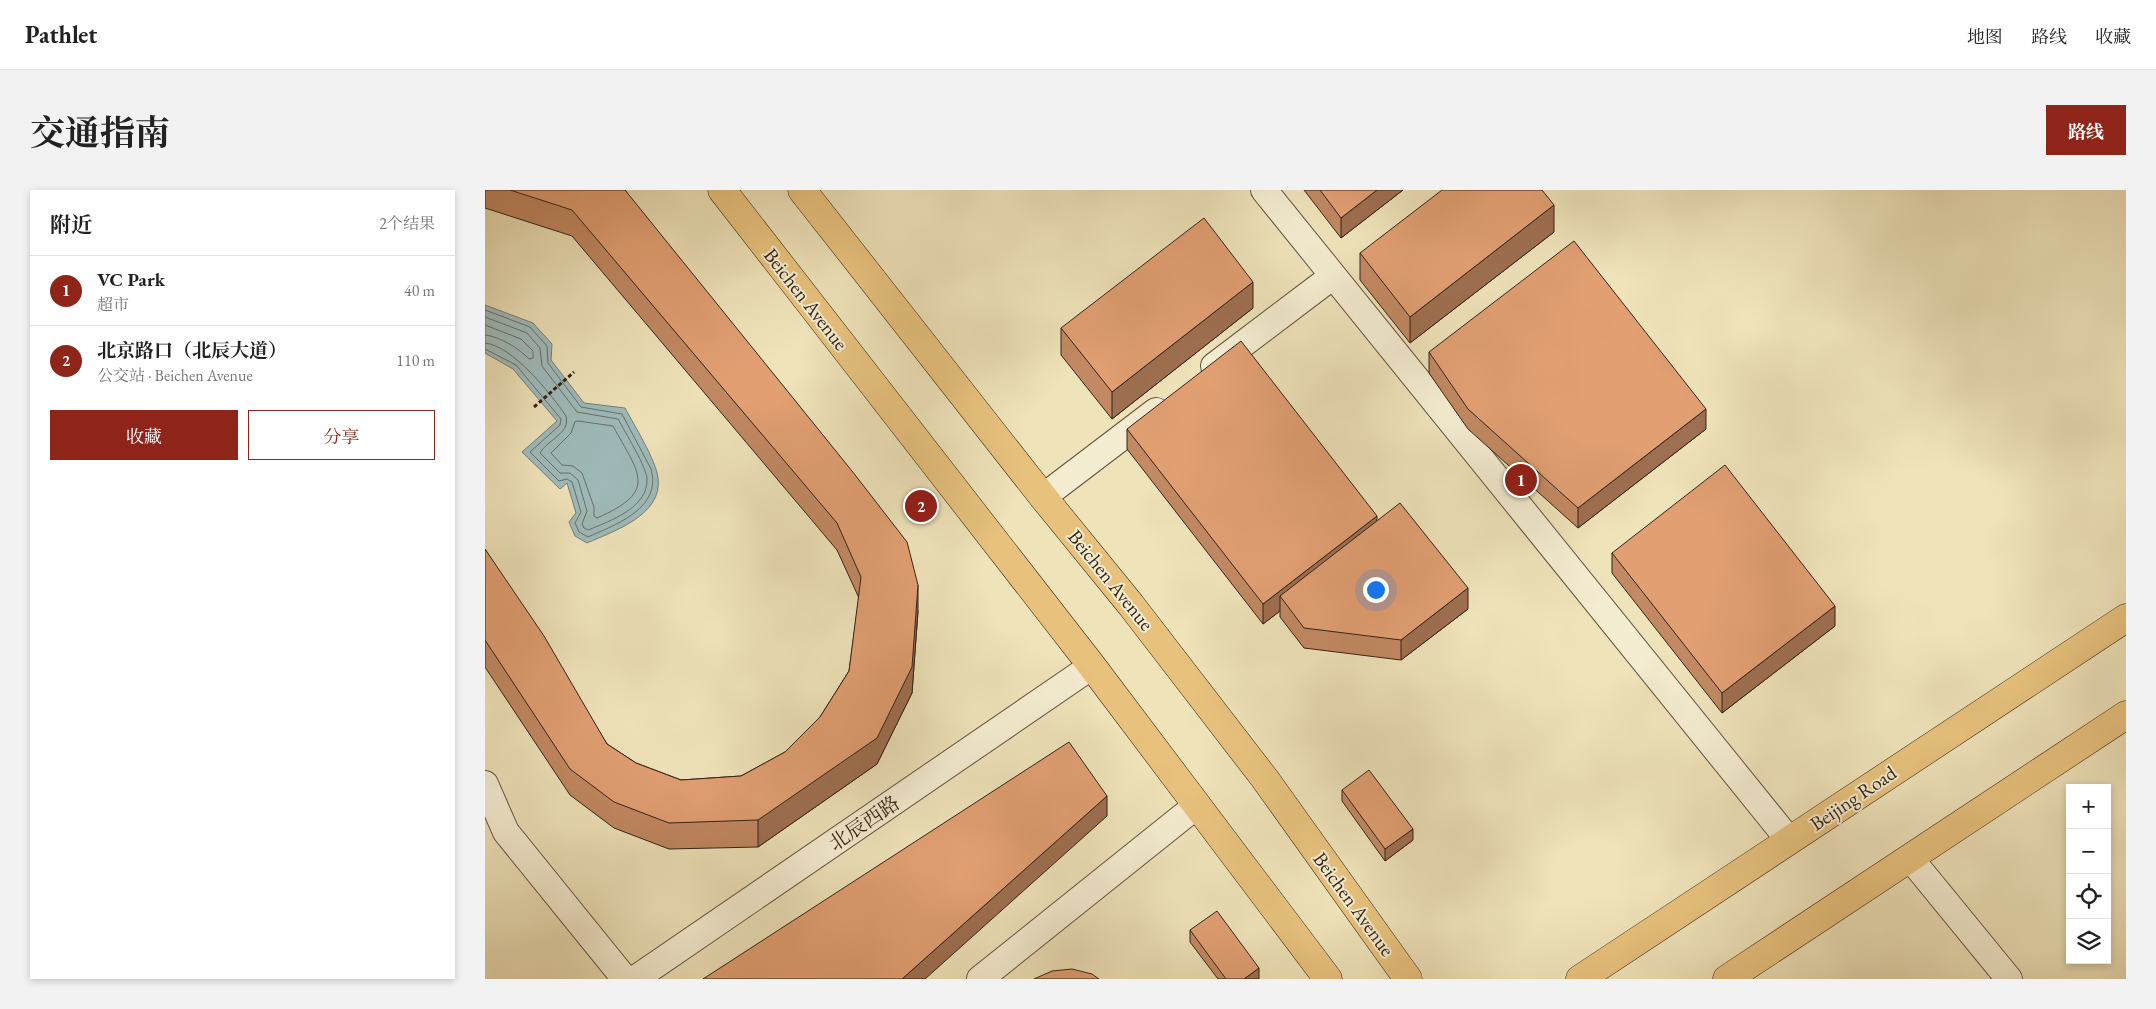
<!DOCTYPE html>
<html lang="zh">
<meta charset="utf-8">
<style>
:root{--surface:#fff;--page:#f2f2f2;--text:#222;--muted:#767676;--line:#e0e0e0;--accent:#8f2418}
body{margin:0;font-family:"EB Garamond","Noto Serif SC",serif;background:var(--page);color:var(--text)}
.controls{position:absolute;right:15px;bottom:15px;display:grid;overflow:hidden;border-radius:0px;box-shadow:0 2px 8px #0003}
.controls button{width:45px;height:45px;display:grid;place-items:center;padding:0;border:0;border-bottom:1px solid var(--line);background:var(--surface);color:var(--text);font:25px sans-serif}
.you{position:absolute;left:890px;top:399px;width:18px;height:18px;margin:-12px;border:4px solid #fff;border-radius:50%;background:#1a73e8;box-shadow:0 0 0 8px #1a73e833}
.badge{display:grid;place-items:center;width:32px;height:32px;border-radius:50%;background:var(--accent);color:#fff;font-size:16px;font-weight:700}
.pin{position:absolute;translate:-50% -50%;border:2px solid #fff;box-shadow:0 1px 5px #0006}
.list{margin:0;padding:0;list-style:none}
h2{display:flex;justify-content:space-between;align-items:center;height:65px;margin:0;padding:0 20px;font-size:21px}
h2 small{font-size:16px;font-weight:400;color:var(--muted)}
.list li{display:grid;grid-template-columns:32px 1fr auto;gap:15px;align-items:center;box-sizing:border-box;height:70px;padding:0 20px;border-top:1px solid var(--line)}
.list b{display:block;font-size:19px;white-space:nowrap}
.list p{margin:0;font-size:16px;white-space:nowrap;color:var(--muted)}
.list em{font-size:16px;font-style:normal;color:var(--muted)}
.actions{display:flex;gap:10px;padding:15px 20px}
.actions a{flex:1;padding:11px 0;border:1px solid var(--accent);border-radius:0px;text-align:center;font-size:18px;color:var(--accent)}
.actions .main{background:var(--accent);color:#fff}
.icon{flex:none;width:28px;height:28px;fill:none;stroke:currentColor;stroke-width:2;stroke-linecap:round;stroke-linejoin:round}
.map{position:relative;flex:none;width:1641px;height:789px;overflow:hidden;border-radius:0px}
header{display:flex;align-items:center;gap:30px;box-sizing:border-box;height:70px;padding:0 25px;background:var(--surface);border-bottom:1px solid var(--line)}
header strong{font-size:24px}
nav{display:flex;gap:28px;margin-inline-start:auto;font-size:18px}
.intro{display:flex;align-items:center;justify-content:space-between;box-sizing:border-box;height:120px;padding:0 30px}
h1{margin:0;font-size:35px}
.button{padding:12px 22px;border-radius:0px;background:var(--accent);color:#fff;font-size:18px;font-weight:700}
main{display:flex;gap:30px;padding:0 30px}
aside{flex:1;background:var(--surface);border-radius:0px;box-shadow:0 2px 8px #0003}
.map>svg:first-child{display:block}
.water{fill:#9fbbbb;stroke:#747e79}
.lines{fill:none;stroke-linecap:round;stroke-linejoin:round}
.shore{stroke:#696f69;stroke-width:1}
.street-casing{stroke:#625340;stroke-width:28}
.primary-casing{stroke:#332317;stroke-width:29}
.path{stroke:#332317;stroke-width:3;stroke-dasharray:4 2.5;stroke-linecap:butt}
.street{stroke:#f5edd2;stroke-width:26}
.primary{stroke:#e8c27d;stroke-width:28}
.wall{fill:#c28962;stroke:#332317}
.shaded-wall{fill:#9e6f50;stroke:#332317}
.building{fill:#e19f72;stroke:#332317}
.labels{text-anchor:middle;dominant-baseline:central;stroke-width:4;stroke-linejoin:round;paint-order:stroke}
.street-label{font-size:20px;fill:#332317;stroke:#f5edd2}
</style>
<header>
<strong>Pathlet</strong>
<nav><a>地图</a><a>路线</a><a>收藏</a></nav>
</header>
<div class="intro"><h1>交通指南</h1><a class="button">路线</a></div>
<main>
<aside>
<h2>附近<small>2个结果</small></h2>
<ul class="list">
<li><span class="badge">1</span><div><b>VC Park</b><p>超市</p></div><em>40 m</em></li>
<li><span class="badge">2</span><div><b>北京路口（北辰大道）</b><p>公交站 · Beichen Avenue</p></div><em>110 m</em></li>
</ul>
<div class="actions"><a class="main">收藏</a><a>分享</a></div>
</aside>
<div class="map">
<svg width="1641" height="789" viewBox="0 0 1641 789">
<rect width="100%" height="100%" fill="#efe3ba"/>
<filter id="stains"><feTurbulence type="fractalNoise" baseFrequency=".004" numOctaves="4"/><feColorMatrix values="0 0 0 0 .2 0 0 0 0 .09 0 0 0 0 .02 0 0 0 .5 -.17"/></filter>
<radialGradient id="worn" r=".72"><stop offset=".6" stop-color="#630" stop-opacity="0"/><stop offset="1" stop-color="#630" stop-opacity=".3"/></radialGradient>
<path class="water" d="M0,115L48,133L67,154L66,170L99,213L140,218C149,235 171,270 173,288C178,325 129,341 102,353L90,346L84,332L91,323L82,293L75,299L37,262L72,231L28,179L0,163Z"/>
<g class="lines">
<path class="shore" d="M0,120L45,137L62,156L63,173L96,217L137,224L166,279C177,318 132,334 103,347L94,342L90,333L96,322L87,292L82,289L74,291L45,262L75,235L76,229L31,175L0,159
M0,127L42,143L55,158L57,176L92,222L133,229C140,242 162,278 162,289C163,318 125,331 103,340L99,338L97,334L102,321L93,290L85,283H75L55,263C62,250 86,243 81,226C66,204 27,155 0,153
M0,135L36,149L48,161V168L44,169C35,159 14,146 0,145
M93,231L128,236C154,284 174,301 112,328L109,326V317L97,283L88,276L77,275L66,263L86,243L90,232Z"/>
<defs>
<path id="street" d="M779,0L1304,650
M729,176L848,86
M558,307L671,221
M0,594L21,642L140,789
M1425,668L1524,789
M150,789L607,476
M495,789L711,616"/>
<path id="primary" d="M237,0L607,476L843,789
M317,0L558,307L646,415L780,589L923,789
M1095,789L1641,428
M1242,789L1641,525"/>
</defs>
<use href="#street" class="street-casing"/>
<use href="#primary" class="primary-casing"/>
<path class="path" d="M49,217L89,182"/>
<use href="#street" class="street"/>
<use href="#primary" class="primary"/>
</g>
<path class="wall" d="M0,0H140L433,421L427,503L392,574L273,657L184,659L129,638L85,605L0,477V359L122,554L151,573L196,590L256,586L300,562L335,527L364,481L374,408L352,360L87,46L0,18Z
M819,0H918L856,48Z
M1069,42L925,153L875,90V63Z
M768,118L627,229L576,165V138Z
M944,162L1221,239L1093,338L983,239L944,183Z
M642,239L892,331L983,419L916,470L819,458L795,427V421L778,434L642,259Z
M1127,363L1350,436L1237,523L1127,383Z
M857,600L928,650L900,671L857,611Z
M705,740L774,789H733L705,752Z"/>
<path class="shaded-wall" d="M892,0H918L856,48V28Z
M1069,15V42L925,153V127Z
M768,92V118L627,229V202Z
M1221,219V239L1093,338V318Z
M892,326V346L795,406V421L778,434V414Z
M433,395V421L427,503L392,574L273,657V630Z
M983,398V419L916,470V450Z
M1350,416V436L1237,523V503Z
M622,606V626L440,789H417Z
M928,639V650L900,671V659Z
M774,778V789H759Z"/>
<path class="building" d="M25,0H140L367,281L422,352L433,395L427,477L392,548L273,630L184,633L129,612L85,579L0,450V359L59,446L122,554L151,573L196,590L256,586L300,562L335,527L364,481L376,387L352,333L87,20Z
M835,0H892L856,28Z
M957,0H1057L1069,15L925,127L875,63Z
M719,28L768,92L627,202L576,138Z
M1089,51L1221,219L1093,318L983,219L944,162Z
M756,151L892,326L778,414L642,239Z
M1240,275L1350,416L1237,503L1127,363Z
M915,313L983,398L916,450L819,438L795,406Z
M584,552L622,606L417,789H218Z
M884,580L928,639L900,659L857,600Z
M732,721L774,778L759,789H741L705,740Z
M587,779L607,784L614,789H549L567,781Z"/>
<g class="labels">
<g class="street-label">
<text transform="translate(321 109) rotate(52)">Beichen Avenue</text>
<text transform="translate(626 390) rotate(51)">Beichen Avenue</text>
<text transform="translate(1368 608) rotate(-34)">Beijing Road</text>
<text transform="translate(379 633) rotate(-34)">北辰西路</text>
<text transform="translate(869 714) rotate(54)">Beichen Avenue</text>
</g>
</g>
<rect width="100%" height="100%" filter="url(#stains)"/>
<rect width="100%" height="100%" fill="url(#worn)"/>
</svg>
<div class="controls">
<button>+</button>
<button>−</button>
<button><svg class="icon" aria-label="locate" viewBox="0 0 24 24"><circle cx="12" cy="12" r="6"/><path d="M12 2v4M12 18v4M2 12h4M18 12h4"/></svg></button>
<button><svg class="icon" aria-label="layers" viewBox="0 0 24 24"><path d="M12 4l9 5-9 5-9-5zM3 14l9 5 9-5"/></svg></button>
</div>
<div class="you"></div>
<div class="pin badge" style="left:1036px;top:290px">1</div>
<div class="pin badge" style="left:436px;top:316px">2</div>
</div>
</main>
